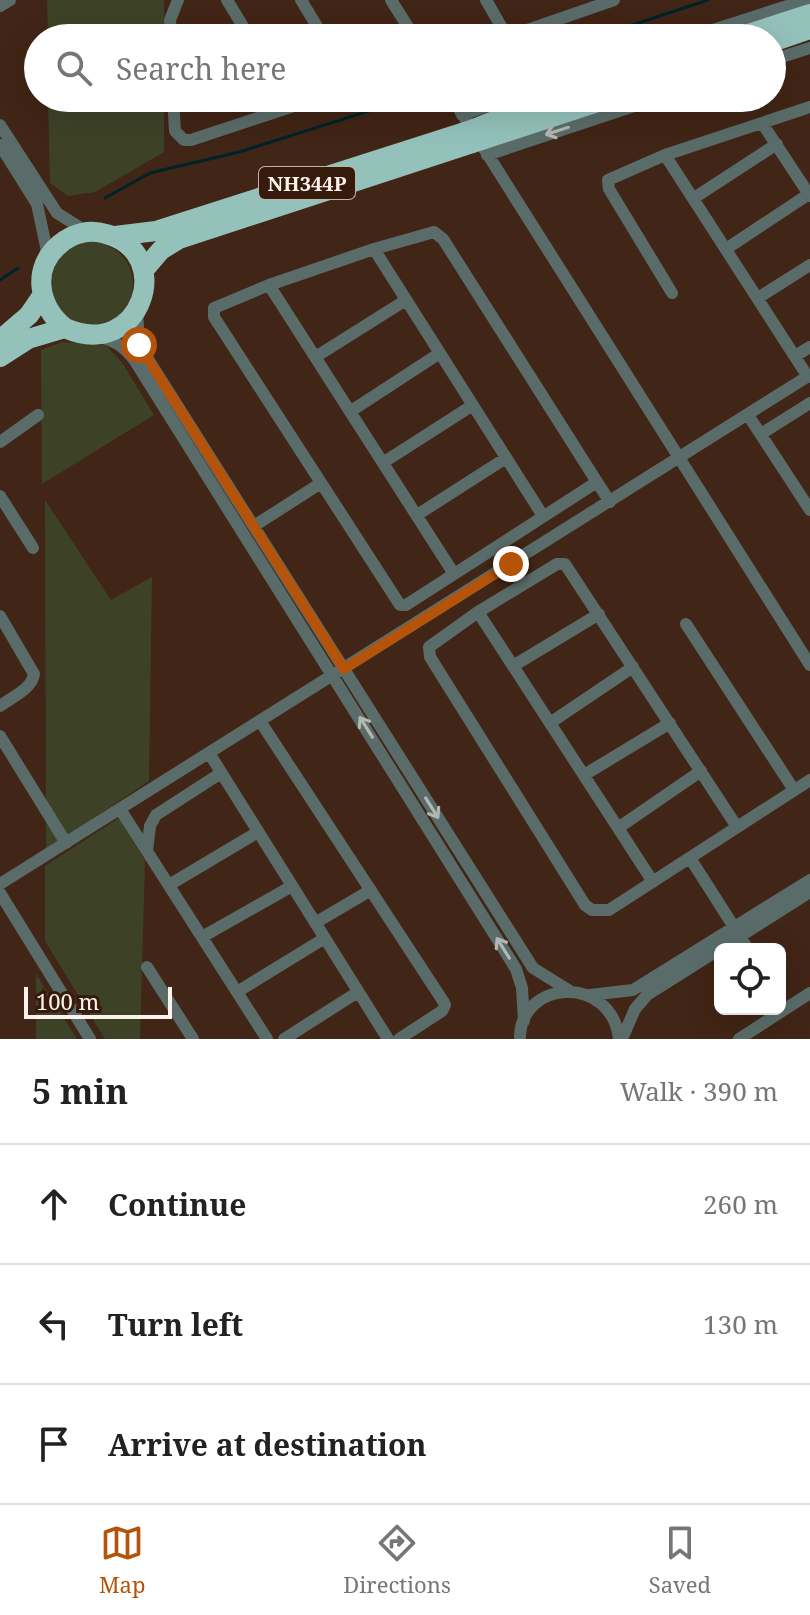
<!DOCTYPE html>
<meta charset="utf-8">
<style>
:root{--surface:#fff;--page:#f2f2f2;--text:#222;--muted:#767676;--line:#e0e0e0;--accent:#b45309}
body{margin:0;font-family:"Noto Serif",serif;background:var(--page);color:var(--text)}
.controls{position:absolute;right:24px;bottom:24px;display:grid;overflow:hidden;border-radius:12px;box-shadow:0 8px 32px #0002}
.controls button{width:72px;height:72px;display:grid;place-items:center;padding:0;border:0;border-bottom:2px solid var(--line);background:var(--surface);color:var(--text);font:40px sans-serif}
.scale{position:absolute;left:24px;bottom:20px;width:148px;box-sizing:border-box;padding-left:8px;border:4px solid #fdf2ec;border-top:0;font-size:22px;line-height:28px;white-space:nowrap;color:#fdf2ec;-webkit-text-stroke:6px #361b0c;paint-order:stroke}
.stop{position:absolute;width:24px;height:24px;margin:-18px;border:6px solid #b45309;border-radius:50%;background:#fff}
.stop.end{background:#b45309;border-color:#fff;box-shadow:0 2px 8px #0008}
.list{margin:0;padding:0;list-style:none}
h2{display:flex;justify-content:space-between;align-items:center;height:104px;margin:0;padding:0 32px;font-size:34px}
h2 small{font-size:26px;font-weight:400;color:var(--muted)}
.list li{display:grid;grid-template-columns:52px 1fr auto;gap:24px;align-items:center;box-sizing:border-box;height:120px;padding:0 32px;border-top:2px solid var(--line)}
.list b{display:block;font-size:30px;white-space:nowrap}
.list em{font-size:26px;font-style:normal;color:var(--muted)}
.icon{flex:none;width:44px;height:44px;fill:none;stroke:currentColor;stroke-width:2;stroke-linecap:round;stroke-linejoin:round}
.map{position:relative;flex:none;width:810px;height:1039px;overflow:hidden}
.search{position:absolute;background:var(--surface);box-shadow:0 8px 32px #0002;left:24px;right:24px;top:24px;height:88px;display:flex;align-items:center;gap:20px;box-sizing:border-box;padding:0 28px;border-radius:44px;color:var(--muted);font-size:30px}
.sheet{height:464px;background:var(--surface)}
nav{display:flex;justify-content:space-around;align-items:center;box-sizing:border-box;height:112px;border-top:2px solid var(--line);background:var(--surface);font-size:22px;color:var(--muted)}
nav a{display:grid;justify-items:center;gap:4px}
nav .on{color:var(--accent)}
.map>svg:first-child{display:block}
.green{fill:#3d4227}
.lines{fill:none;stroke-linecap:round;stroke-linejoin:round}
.stream{stroke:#002228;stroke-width:3}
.minor{stroke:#5a6c69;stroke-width:12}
.highway{stroke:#94c2bb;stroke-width:20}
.oneway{stroke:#b4b6b1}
.route{stroke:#b45309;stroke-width:10}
.labels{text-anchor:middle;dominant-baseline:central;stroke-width:6;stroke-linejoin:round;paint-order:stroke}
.shield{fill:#361b0c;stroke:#c1b2a9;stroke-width:2}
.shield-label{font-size:20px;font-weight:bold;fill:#fdf2ec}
</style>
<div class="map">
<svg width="810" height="1039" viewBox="0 0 810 1039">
<rect width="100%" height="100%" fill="#412516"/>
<path class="green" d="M47,0H164V38H48Z
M48,98H164V152L95,192L68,196L50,183Z
M49 284a42 42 0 1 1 84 0a42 42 0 1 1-84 0Z
M62,342L106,345L123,364L154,415L42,484L41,350Z
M45,500L111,600L152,577L149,781L46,850Z
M119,818L145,861L140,1039H105L45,941V866Z
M36,974L77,1039H78H36Z"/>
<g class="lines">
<path class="stream" d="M593,38L708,0
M105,198L150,173L239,152L410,98
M0,280L18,268"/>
<path class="minor" d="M227,0L250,38
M301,0L324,38
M391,0L415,38
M486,0L505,33L510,36L614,0
M0,6L10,0
M171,38L170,20L178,0
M688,38L806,0
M772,60L810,48
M173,98L175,131L184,140H191L318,98
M452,98L810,665
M462,115L510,98
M762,123L810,196
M0,125L57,213L87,232
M0,145L37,204L48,256
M487,155L658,98
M665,155L808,377
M694,198L777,144
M374,249L543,516
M726,249L809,194
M269,285L454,574
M672,293L609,189L608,180L665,155L810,107
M758,298L810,265
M137,311L139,345L533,968L570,991
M98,337C114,339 125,347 135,361L516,969L522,988L524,1021
M317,356L406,300
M795,356L810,347
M351,411L440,353
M748,415L810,510
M761,434L810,403
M0,442L38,415
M384,462L473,405
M597,482L406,605H400L214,317V308L269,285L374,249L434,232L443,239L597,482L610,502
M0,496L33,548
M417,515L506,458
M254,526L321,483
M478,612L653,882
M0,616L34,674C32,689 12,697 0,706
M686,624L794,790
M513,666L599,614
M260,721L443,1001L445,1005L442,1011L399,1039
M550,723L633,667
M0,736L66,843
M209,753L388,1039
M584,775L670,723
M120,809L267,1039
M737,827L565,564H557L478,612L429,647L430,657L585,905L592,910H609L810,780
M618,828L701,771
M147,851L150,826L156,815L221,773
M690,858L748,949
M0,884L810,375
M169,885L258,832
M0,893L90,1039
M315,923L371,890
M202,937L292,886
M720,949L810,892
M147,967L193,1039
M237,992L325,938
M590,995L633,990L810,880
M284,1039L358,992
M520,1039C519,979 612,974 619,1039
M622,1039L635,1009L647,995L720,949
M739,1039L810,993"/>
<path class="highway" d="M736,38L810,14
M772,42L810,29
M115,236L156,231L181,223L471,130L552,98
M143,271L161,250L179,239L610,98
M0,340L29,315L42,296
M0,357L28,339L65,328C141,362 177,253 106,234C90,229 73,233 60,244C31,268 38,306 65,328"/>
</g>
<defs><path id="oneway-shaft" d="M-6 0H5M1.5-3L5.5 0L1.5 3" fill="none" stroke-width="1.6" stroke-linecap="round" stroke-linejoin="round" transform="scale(2)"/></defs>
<g class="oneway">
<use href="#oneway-shaft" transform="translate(557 131) rotate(162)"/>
<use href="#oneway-shaft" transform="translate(366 727) rotate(-122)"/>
<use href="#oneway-shaft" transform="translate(432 808) rotate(58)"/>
<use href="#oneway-shaft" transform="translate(503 948) rotate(-122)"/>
</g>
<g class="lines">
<path class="route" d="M139,345L344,669L511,564"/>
</g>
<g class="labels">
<rect class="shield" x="259" y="167" width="96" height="32" rx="6"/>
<g class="shield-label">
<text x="307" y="183">NH344P</text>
</g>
</g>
</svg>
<div class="controls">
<button><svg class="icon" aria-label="locate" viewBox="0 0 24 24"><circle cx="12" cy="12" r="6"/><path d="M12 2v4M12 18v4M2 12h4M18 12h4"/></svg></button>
</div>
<div class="scale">100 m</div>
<div class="stop" style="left:139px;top:345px"></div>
<div class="stop end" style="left:511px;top:564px"></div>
<div class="search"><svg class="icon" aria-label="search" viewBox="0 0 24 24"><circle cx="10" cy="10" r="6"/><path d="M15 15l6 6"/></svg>Search here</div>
</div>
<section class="sheet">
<h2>5 min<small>Walk · 390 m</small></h2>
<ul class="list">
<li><svg class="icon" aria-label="ahead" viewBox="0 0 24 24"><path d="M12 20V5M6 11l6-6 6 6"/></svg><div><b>Continue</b></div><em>260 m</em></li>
<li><svg class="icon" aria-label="left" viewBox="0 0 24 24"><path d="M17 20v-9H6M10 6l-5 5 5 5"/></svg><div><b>Turn left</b></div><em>130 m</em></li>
<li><svg class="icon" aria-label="arrive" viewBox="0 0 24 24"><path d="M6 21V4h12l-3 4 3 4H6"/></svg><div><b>Arrive at destination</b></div></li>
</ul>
</section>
<nav>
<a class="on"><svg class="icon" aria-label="map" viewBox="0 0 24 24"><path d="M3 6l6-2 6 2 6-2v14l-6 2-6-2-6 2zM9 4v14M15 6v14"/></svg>Map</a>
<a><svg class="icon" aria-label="directions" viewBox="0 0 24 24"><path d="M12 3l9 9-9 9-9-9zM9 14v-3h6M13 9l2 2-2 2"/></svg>Directions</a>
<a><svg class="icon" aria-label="saved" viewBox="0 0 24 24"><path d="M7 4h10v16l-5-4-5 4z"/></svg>Saved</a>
</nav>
